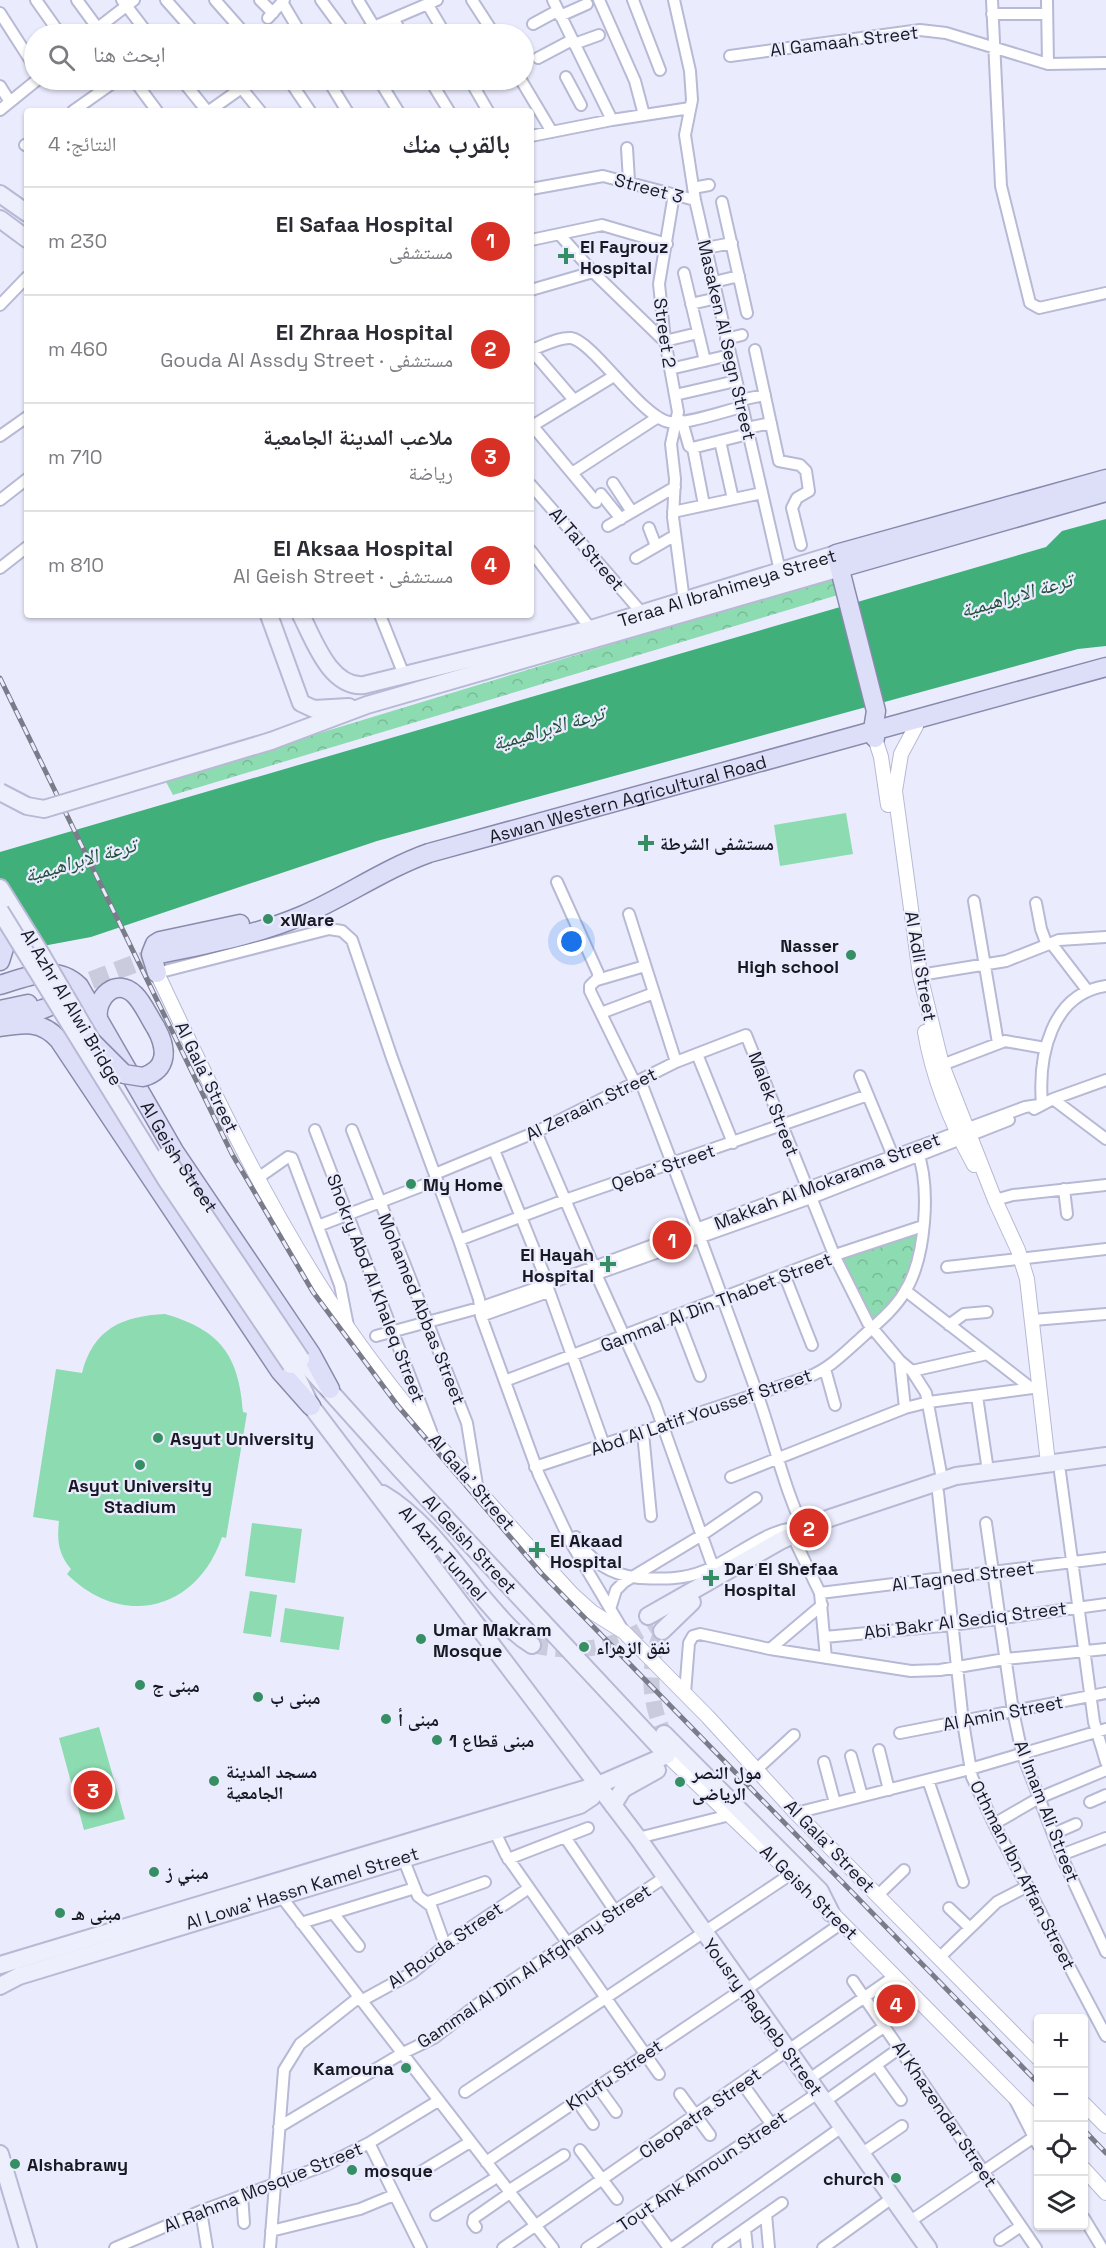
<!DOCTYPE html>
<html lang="ar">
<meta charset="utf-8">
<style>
:root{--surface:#fff;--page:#f2f2f3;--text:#2b2b33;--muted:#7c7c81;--line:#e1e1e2;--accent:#d93025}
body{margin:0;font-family:"Space Grotesk","Noto Naskh Arabic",sans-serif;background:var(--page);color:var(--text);direction:rtl}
.controls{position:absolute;right:18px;bottom:18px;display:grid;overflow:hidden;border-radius:6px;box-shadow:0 2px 4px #0004}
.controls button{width:54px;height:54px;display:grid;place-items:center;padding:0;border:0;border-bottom:2px solid var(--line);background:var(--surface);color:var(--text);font:30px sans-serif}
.you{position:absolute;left:572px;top:942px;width:21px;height:21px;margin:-15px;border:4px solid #fff;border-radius:50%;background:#1a73e8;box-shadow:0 0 0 9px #1a73e833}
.badge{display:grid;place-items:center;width:39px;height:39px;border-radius:50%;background:var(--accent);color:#fff;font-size:20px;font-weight:700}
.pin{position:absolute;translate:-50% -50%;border:3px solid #fff;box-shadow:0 2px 6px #0006}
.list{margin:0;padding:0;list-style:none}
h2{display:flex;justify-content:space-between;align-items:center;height:78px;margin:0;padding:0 24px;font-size:26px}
h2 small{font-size:20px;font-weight:400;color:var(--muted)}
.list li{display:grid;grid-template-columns:39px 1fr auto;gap:18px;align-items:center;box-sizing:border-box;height:108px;padding:0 24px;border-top:2px solid var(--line)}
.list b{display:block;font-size:22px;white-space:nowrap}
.list p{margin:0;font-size:20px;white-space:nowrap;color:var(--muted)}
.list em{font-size:20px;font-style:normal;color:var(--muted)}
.icon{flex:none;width:33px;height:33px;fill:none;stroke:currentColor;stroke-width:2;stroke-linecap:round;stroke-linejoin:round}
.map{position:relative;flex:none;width:1106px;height:2248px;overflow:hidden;direction:ltr}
.search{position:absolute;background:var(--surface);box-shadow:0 2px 4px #0004;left:24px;top:24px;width:510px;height:66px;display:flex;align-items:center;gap:15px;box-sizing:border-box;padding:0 21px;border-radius:33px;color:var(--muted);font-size:22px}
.panel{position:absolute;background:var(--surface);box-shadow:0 2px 4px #0004;left:24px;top:108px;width:510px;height:510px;border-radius:6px;direction:rtl}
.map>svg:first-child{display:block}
.park{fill:url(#park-crowns)}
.pitch{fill:#8ddbb0}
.water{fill:#41af7a}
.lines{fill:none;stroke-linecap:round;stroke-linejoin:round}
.secondary-tunnel{stroke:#caccdd;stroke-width:16;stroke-dasharray:16 8;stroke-linecap:butt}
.primary-tunnel{stroke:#caccdd;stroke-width:18;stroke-dasharray:18 9;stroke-linecap:butt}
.minor-casing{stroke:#b7b9d5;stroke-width:14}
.tertiary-casing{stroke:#b7b9d5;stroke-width:16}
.secondary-casing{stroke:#b7b9d5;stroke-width:20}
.primary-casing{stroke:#898bac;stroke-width:21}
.minor{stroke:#fff;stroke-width:10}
.tertiary{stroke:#fff;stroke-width:14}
.secondary{stroke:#eeeffc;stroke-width:16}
.primary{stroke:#dddff9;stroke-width:18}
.rail-casing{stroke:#7b7c8a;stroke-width:5}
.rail{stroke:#eaecfe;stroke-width:3;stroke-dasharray:9;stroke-linecap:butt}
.secondary-bridge-casing{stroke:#b7b9d5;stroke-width:20;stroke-linecap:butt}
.primary-bridge-casing{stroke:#898bac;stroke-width:21;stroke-linecap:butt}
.secondary-bridge{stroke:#eeeffc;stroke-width:16}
.primary-bridge{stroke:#dddff9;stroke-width:18}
.poi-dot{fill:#368e64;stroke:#eaecfe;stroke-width:2}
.labels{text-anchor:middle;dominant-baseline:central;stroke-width:4.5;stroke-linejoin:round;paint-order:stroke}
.street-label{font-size:18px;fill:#181923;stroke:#eaecfe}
.poi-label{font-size:18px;font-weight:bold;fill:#181923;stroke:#eaecfe;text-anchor:start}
.water-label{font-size:20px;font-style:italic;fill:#224e38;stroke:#eaecfe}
</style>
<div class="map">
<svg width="1106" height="2248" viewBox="0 0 1106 2248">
<defs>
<pattern id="park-crowns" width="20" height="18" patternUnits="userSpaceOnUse" patternTransform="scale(1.5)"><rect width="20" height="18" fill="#8ddbb0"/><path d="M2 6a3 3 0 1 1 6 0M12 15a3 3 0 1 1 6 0" fill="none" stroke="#79bb97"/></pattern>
</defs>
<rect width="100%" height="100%" fill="#eaecfe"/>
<path class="park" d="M833,577L838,595L173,795L165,780Z
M922,1227L906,1289L871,1328L836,1257Z"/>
<path class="pitch" d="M846,813L853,854L780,866L774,825Z
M165,1314C220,1330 239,1355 243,1412L247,1413L226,1538L222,1537C197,1611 122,1629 67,1574L71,1569C58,1553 57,1541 59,1521L33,1517L56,1369L82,1373C93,1329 122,1316 165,1314Z
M252,1523L302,1529L295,1583L245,1576Z
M250,1591L277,1595L271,1637L243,1633Z
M285,1608L344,1617L339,1650L280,1642Z
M99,1727L125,1819L84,1830L59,1738Z"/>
<path class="water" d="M1106,519V646L1078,649L377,841L91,937L0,954V852L1046,547L1062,531Z"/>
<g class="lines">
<path class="secondary-tunnel" d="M662,1631C647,1666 648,1699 664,1734
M532,1645C576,1655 614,1649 652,1624"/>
<path class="primary-tunnel" d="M66,990L160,954"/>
<defs>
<path id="minor" d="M36,0L60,34
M77,0L102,34
M122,0L148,34
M166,0L196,34
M215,0L245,34
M260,0L273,13
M321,0L346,34
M358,0L375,28
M472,0L494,34
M553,0L612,120
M599,0L635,81L644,115
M633,0L660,70
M674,0L690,71L692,100L685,135L695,200L780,571
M992,0L1001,186L1030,303L1039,308L1106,293
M1047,0L1048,64
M282,2L301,34
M428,5L445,34
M0,13L34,66
M992,14H1047
M560,16L587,4
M268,18L284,0
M394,20L402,34
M533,24L557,11
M90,34L134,0
M357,34L437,0
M574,44L599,35
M730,56L920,30L946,33L1048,64L1106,63
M538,58L572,40
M566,77L581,105
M134,80L157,111
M182,80L207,111
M235,80L260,111
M289,80L310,111
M328,80L347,111
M379,80L398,111
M430,80L449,111
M470,80L488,111
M521,80L552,132
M0,86L10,102
M0,110L37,80
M73,111L117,80
M209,111L253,80
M531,136L612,120L690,108
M25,145L27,144
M627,148L629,181
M693,188L709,185
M531,189L603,176L695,200
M674,194L659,284L665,340L678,412L671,444L675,479L673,517L684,601
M722,202L747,313
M559,234L593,272L661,338L669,340L698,333
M531,240L602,225L667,244
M706,248L732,243
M684,273L705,361
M714,282L739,276
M531,290L593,272
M691,304L717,298
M0,305L27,277
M726,339L742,335
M531,350C543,346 559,337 571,338C593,341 641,417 669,422C686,425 724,411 742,407
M531,350L574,400
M755,350L779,461L800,465L806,471L809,491L797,498L792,508L801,545
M670,369L730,355
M675,395L736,381
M740,400L765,395
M682,421L689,446L692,448L748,434
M531,424L596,502
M532,426L614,376
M747,428L771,423
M0,436L27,417
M720,441L733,499
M693,448L704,505
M572,473L658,417
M613,483L632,512
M531,485L642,613
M601,494L621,519
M0,500L27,479
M673,512L762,493
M608,526L675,487
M649,528L656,546
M531,551L591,629
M636,558L674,536
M0,568L27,547
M380,615L404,675
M557,882L598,973V978L590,986V991L635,1083
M974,901L998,1043
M1036,903L1041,929L1047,945
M629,914L676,1062
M1051,943L1087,990
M157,973L329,929L342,931L352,940L392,1058L459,1240L479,1299L481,1316L539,1475L571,1543L624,1632
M920,975L1006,961L1059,940L1106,937
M597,980L645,966
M601,1013L654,993
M697,1054L733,1143
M942,1065L1005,1041L1045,1048
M860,1076L893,1156
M640,1080C681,1185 720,1290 758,1396C775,1444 785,1493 808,1538
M1053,1099L1106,1139
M1042,1104C1038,1056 1051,994 1106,986
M1034,1109L1053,1099L1106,1080
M315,1130L431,1431
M352,1130L467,1423L478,1491
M536,1132L594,1267
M494,1150L548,1284
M435,1174L536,1132L676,1062L746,1035L835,1257L868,1323L900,1361L912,1371L926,1393L942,1479
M258,1178L288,1157L292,1158L340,1285L348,1326
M1064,1189L1067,1214
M995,1200L1013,1195L1106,1185
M318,1226L437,1180
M459,1240L565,1200L868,1095
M947,1267L1106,1249
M596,1274L655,1404L713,1567
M784,1274L812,1345
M591,1276L811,1198L1009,1120
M549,1291L604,1445
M906,1291L1031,1388
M481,1316L548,1292
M677,1316L700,1376
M1033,1320L1106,1314
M949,1325L964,1314L987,1312
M376,1336L479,1308L548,1284L1025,1107L1039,1105
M900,1361L905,1408
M825,1369L835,1405
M912,1371L987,1354
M510,1379L826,1258L923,1226
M977,1396L988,1471
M643,1433L651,1516
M535,1467L808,1377C829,1369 843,1354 860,1339C875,1325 893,1311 904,1293C926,1259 931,1187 917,1150
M1060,1472L1094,1722L1106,1762
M731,1477L905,1408L929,1402L1040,1387
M938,1492L963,1722L972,1777L994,1824L1106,2036
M986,1523L1013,1711L1022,1753L1061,1855L1106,1952
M576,1537C590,1562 611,1575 639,1578C662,1579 682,1580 704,1571C732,1560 770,1526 800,1528
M796,1543L820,1593L826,1658
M820,1593L1106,1558
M611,1606L616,1590L624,1582L702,1535L756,1498
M825,1637L952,1625L1106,1604
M770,1649L822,1605
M685,1693L689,1643L693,1636L700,1634L770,1649L911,1671L940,1670L1005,1659L1106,1649
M900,1733L1106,1693
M879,1750L889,1790
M851,1756L862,1796
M824,1762L835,1803
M756,1770L794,1735
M928,1780L963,1882
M1090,1802L1106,1795
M796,1813L970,1769L1106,1729
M994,1824L1039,1798L1106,1770
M494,1830L506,1855L659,2074
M1053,1834L1076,1824
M565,1837L615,1911
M638,1838L730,1815
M1061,1855L1106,1838
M403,1858L418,1896L431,1906L445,1945
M508,1859L588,1828
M280,1895L553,2248
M877,1896L904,1870
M428,1902L485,1882
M949,1908L970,1928
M333,1913L359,1946
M301,1923L415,1888
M939,1958L997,1902L1028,1886
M853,1981L1036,2248
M744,1991L842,1923
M361,2001L412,1973L452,1940L529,1888
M876,2065L901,2100
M808,2080L885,2026
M742,2083L772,2125
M598,2087L616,2112
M465,2092L791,1874
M680,2094L710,2135
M1015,2100L1038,2145
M577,2101L593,2124
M824,2102L900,2048
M279,2127L401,2054L434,2038L483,2000L665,1877
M369,2143L421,2248
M580,2150L617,2199
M861,2154L902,2126
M486,2162L743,1989
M419,2173L470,2142
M508,2191L564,2155
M242,2195L244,2223
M201,2211L207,2248
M643,2213L669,2248
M766,2214L769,2248
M436,2215L497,2177
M1084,2218L1102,2248
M909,2222L1034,2137
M476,2227L473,2223L474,2218L510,2193
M745,2229L747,2248
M271,2231L360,2209L394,2195
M1000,2240L1021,2226
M115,2248L201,2211L326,2165L369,2143L438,2101
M270,2248L284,2070L300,2044L358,1998
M503,2248L895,1976
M587,2248L818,2093
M672,2248L842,2127
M718,2248L782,2203
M823,2248L892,2198"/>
<path id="tertiary" d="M916,726L901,754L895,791L920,975L942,1065L995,1200L1018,1250L1027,1279L1048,1463
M875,738L881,757L888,805
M157,973C214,1094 272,1218 348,1328C415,1424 495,1510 573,1595L592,1612L624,1632L708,1717L796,1813L1038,2058
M925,1032C933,1079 951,1123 974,1165
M667,1755L810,1892
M824,1905L1038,2121
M1084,2104L1106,2126
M1084,2169L1106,2193"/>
<g id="secondary">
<path d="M0,194L27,213"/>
<path d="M0,219L27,239"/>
<path d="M269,615L301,703L314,709L349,707"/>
<path id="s1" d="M301,615C314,640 330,688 364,685L591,629L836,554"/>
<path d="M271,741L367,705L840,568"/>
<path d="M0,888L41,954"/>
<path d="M291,1365L311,1406L638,1838L928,2248"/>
<path d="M383,1494C425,1519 454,1563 485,1600C499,1616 513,1634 532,1645"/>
<path d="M648,1616L780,1541L830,1518L956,1476L1106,1456"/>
<path d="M662,1631L692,1602"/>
<path d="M664,1734L820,1891L831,1913"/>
<path d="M613,1805L623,1789L657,1770"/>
<path d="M0,1965L598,1785L667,1755L400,1469L301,1359"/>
<path d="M0,1986L19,1976L580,1805L592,1797L598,1785"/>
<path d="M0,2154L28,2248"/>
</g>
<g id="primary">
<path d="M840,568L1106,492"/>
<path d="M875,738L873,730L876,711L836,554L1106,479"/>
<path id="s2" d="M160,954C207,944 256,935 301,916C345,897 384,869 429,853L1106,667"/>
<path d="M0,961L5,945L1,913"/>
<path d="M157,973L151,954L155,944L160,941L240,924"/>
<path id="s3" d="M0,985C26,977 56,963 79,986L174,1151L311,1354L330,1389"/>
<path d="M0,1010L28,1004"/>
<path d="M14,1017L43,1009L68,999"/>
<path d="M98,1018C95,998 116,976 135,995C143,1003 149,1017 156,1028"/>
<path d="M0,1027C23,1023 42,1020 59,1040L280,1371L311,1406"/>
</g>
</defs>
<use href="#minor" class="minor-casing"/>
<use href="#tertiary" class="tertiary-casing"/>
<use href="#secondary" class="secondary-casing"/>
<use href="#primary" class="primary-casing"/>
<use href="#minor" class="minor"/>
<use href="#tertiary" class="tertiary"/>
<use href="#secondary" class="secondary"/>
<use href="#primary" class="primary"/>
<defs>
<path id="rail" d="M0,678L232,1154L313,1292L398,1406L541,1573L1038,2083
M1084,2130L1106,2153"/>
</defs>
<use href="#rail" class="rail-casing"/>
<use href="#rail" class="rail"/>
<defs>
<path id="secondary-bridge" d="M0,792L27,806L44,809L271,741
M0,911L167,1181L291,1365
M41,954L93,1043
M165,1156L301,1359"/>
<path id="primary-bridge" d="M92,1042L124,1074L143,1077C169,1069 167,1048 156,1028"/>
</defs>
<use href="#secondary-bridge" class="secondary-bridge-casing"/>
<use href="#primary-bridge" class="primary-bridge-casing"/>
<use href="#secondary-bridge" class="secondary-bridge"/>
<use href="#primary-bridge" class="primary-bridge"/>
</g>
<g class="poi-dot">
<path d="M563 247h6v6h6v6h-6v6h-6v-6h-6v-6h6z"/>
<path d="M643 834h6v6h6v6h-6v6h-6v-6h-6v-6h6z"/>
<circle cx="268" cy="919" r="6"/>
<circle cx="851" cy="955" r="6"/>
<circle cx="411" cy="1184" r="6"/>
<path d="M605 1255h6v6h6v6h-6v6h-6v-6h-6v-6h6z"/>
<circle cx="158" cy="1438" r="6"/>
<circle cx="140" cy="1465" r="6"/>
<path d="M534 1541h6v6h6v6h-6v6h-6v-6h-6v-6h6z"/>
<path d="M708 1569h6v6h6v6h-6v6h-6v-6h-6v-6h6z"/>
<circle cx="421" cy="1639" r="6"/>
<circle cx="584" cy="1647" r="6"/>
<circle cx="140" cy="1685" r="6"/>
<circle cx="258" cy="1697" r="6"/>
<circle cx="386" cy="1719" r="6"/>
<circle cx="437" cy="1740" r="6"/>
<circle cx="214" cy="1781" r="6"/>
<circle cx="680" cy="1782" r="6"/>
<circle cx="154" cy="1872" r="6"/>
<circle cx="60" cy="1913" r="6"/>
<circle cx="406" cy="2068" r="6"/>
<circle cx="15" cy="2164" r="6"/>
<circle cx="352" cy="2170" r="6"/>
<circle cx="896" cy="2178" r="6"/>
</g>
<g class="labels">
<g class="street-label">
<text transform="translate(844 41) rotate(-7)">Al Gamaah Street</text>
<text transform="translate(649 188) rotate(15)">Street 3</text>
<text transform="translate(665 333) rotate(82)">Street 2</text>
<text transform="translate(727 340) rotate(77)">Masaken Al Segn Street</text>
<text transform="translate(587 549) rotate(49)">Al Tal Street</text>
<text stroke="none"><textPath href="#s1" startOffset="476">Teraa Al Ibrahimeya Street</textPath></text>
<text stroke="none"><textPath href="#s2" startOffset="495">Aswan Western Agricultural Road</textPath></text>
<text transform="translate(921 966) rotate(80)">Al Adli Street</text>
<text transform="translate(72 1007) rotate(59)">Al Azhr Al Alwi Bridge</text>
<text transform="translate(207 1077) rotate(64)">Al Gala' Street</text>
<text transform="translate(591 1104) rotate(-26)">Al Zeraain Street</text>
<text transform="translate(774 1104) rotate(69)">Malek Street</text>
<text stroke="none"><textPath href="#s3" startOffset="282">Al Geish Street</textPath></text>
<text transform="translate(663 1167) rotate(-19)">Qeba' Street</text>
<text transform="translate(827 1181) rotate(-21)">Makkah Al Mokarama Street</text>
<text transform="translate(376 1288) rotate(69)">Shokry Abd Al Khaleq Street</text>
<text transform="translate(716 1302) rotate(-21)">Gammal Al Din Thabet Street</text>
<text transform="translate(422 1309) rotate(68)">Mohamed Abbas Street</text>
<text transform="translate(701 1412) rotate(-19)">Abd Al Latif Youssef Street</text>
<text transform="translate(472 1482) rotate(49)">Al Gala' Street</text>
<text transform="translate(470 1544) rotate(47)">Al Geish Street</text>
<text transform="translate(443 1553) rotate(48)">Al Azhr Tunnel</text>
<text transform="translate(963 1576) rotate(-7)">Al Tagned Street</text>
<text transform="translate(965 1620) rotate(-7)">Abi Bakr Al Sediq Street</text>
<text transform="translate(1003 1713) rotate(-11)">Al Amin Street</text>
<text transform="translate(1047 1811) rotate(69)">Al Imam Ali Street</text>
<text transform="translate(830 1846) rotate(46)">Al Gala' Street</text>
<text transform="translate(1023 1875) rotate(63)">Othman Ibn Affan Street</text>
<text transform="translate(302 1888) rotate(-17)">Al Lowa' Hassn Kamel Street</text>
<text transform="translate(809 1892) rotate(44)">Al Geish Street</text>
<text transform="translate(445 1945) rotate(-35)">Al Rouda Street</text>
<text transform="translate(534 1966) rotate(-34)">Gammal Al Din Al Afghany Street</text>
<text transform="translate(763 2017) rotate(54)">Yousry Ragheb Street</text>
<text transform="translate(614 2075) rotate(-34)">Khufu Street</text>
<text transform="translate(700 2113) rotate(-35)">Cleopatra Street</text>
<text transform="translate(945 2114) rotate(56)">Al Khazendar Street</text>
<text transform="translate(702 2171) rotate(-34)">Tout Ank Amoun Street</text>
<text transform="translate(263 2187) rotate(-22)">Al Rahma Mosque Street</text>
</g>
<g class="poi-label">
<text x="580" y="246">El Fayrouz<tspan x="580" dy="21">Hospital</tspan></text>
<text x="660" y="843">مستشفى الشرطة</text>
<text x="280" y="919">xWare</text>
<text x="839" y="945" text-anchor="end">Nasser<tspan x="839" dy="21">High school</tspan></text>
<text x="423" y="1184">My Home</text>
<text x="594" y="1254" text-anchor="end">El Hayah<tspan x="594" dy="21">Hospital</tspan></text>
<text x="170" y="1438">Asyut University</text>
<text x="140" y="1485" text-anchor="middle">Asyut University<tspan x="140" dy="21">Stadium</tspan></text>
<text x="550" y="1540">El Akaad<tspan x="550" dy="21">Hospital</tspan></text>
<text x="724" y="1568">Dar El Shefaa<tspan x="724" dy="21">Hospital</tspan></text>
<text x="433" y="1629">Umar Makram<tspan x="433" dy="21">Mosque</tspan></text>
<text x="596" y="1647">نفق الزهراء</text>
<text x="152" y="1685">مبنى ج</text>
<text x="270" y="1697">مبنى ب</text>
<text x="398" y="1719">مبنى أ</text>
<text x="449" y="1740">مبنى قطاع 1</text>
<text x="226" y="1771">مسجد المدينة<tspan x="226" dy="21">الجامعية</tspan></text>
<text x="692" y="1772">مول النصر<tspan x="692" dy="21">الرياضى</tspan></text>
<text x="166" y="1872">مبني ز</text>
<text x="72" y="1913">مبنى هـ</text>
<text x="394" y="2068" text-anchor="end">Kamouna</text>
<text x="27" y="2164">Alshabrawy</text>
<text x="364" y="2170">mosque</text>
<text x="884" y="2178" text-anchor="end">church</text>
</g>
<g class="water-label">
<text transform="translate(1016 595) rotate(-16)">ترعة الابراهيمية</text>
<text transform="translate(548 728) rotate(-16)">ترعة الابراهيمية</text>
<text transform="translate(80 860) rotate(-16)">ترعة الابراهيمية</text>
</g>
</g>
</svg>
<div class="controls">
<button>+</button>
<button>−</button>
<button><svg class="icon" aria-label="locate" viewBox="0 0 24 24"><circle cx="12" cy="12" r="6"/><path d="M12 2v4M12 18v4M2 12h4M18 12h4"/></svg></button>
<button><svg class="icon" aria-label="layers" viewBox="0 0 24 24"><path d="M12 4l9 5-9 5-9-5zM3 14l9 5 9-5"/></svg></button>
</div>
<div class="you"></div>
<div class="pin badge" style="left:672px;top:1240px">1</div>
<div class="pin badge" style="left:809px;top:1528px">2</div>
<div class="pin badge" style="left:93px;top:1790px">3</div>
<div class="pin badge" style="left:896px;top:2004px">4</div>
<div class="search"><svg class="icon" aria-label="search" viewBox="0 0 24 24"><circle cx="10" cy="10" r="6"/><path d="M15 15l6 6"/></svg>ابحث هنا</div>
<section class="panel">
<h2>بالقرب منك<small>النتائج: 4</small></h2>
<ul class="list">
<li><span class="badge">1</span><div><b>El Safaa Hospital</b><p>مستشفى</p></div><em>230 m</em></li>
<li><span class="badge">2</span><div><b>El Zhraa Hospital</b><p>مستشفى · Gouda Al Assdy Street</p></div><em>460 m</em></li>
<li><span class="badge">3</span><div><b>ملاعب المدينة الجامعية</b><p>رياضة</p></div><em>710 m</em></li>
<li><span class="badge">4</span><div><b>El Aksaa Hospital</b><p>مستشفى · Al Geish Street</p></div><em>810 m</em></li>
</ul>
</section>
</div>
